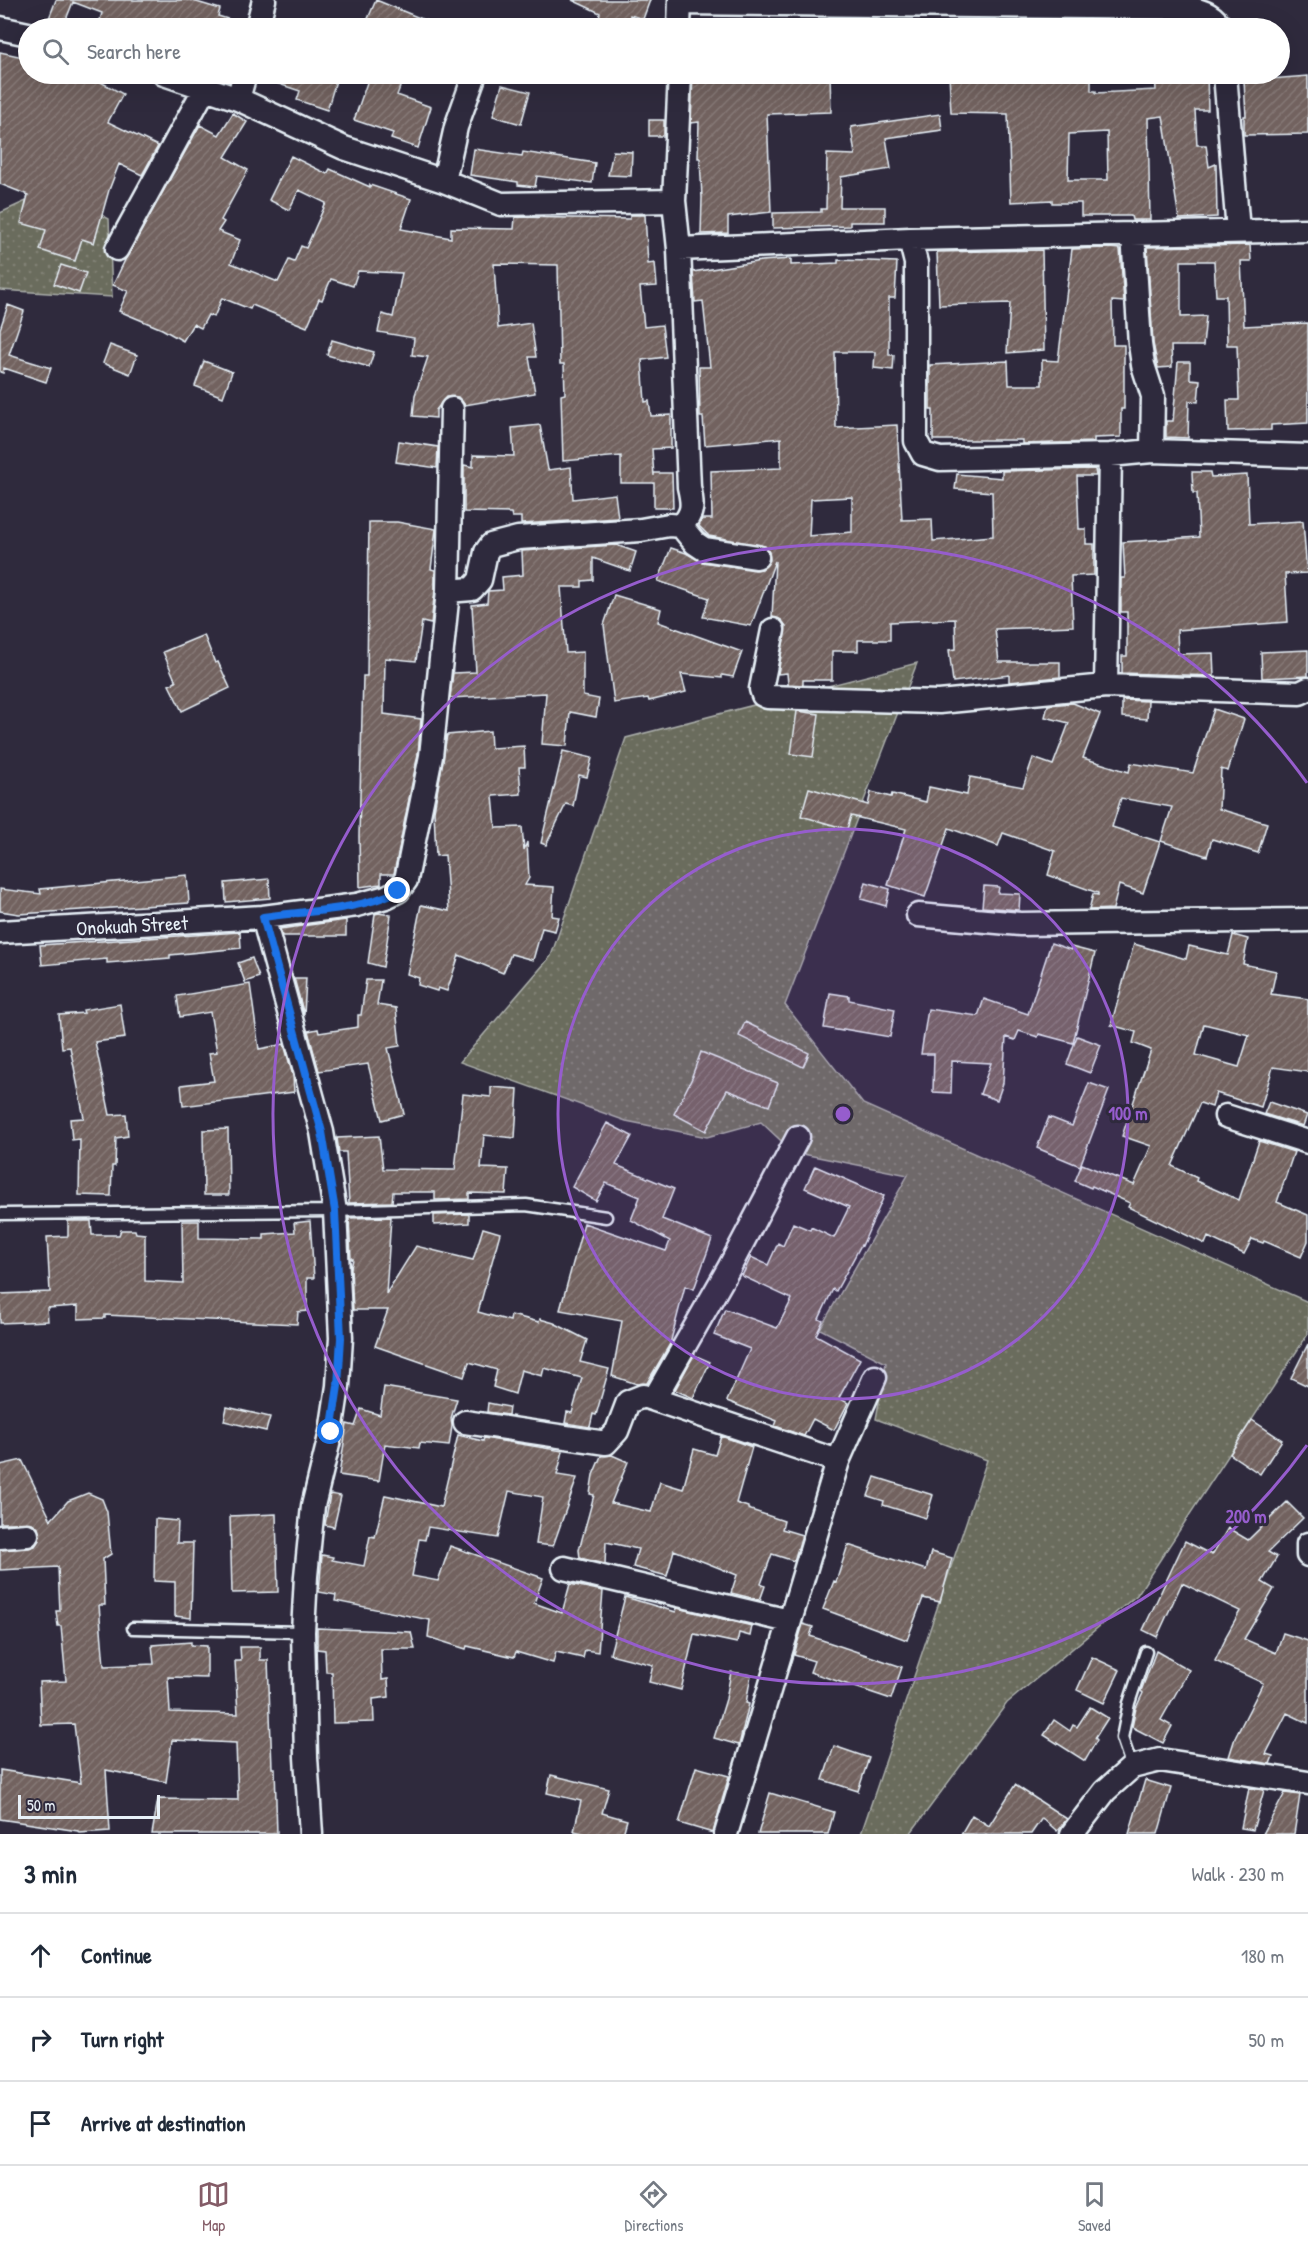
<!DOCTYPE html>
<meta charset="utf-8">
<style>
:root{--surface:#fff;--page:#f2f2f3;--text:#1f2937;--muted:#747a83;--line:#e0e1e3;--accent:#845c67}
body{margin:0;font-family:"Patrick Hand",sans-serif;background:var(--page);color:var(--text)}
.scale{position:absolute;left:18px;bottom:15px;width:142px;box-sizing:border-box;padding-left:6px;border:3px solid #e8f1f8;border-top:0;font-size:16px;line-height:21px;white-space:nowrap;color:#e8f1f8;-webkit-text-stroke:4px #2f2a3d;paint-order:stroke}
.stop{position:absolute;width:18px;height:18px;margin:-14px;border:4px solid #1a73e8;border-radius:50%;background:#fff}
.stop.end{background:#1a73e8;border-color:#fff;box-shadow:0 2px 6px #0008}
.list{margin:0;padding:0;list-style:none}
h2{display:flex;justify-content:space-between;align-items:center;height:78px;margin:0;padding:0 24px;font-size:26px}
h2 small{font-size:20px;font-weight:400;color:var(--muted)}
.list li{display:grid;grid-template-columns:39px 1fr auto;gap:18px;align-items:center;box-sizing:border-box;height:84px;padding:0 24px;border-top:2px solid var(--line)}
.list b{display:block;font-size:22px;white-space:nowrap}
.list em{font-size:20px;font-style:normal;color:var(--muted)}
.icon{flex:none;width:33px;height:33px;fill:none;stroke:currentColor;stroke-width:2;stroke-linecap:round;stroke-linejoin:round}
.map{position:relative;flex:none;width:1308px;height:1834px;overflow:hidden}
.search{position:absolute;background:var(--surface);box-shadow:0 6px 24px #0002;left:18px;right:18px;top:18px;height:66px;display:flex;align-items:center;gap:15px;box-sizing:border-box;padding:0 21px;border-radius:33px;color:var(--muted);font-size:22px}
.sheet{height:330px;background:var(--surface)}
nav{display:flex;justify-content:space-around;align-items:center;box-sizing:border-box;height:84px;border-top:2px solid var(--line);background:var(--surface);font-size:16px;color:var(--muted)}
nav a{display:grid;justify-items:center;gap:3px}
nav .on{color:var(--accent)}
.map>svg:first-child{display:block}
.grass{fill:url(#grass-dots);stroke:#aaaeaa;stroke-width:1.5}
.building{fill:url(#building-hatch);stroke:#e8f1f8;stroke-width:1.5;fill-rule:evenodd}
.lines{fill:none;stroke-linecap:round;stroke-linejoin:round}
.lane-casing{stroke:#e8f1f8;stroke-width:15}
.street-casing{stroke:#e8f1f8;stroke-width:27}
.lane{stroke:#2f2a3d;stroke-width:10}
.street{stroke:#2f2a3d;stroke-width:22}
.route{stroke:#1a73e8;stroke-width:8}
.ring{fill:none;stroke:#965dcd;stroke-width:3}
.labels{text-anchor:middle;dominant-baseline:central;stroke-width:6;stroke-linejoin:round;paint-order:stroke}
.street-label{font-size:20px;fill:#e8f1f8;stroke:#2f2a3d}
.centre{fill:#965dcd;stroke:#2f2a3d;stroke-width:3}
.ring-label{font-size:18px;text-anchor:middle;font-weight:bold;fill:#965dcd;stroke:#2f2a3d;stroke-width:6;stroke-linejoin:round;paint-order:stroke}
</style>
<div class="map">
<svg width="1308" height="1834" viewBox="0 0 1308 1834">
<defs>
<pattern id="grass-dots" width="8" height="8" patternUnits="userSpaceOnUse" patternTransform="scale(1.5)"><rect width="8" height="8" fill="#6b6c5d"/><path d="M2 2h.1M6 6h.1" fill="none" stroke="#808175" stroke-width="1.8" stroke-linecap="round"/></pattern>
<pattern id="building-hatch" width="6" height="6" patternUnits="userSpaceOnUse" patternTransform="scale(1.5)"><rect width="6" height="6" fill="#72625f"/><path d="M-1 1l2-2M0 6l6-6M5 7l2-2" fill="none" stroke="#867977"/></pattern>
</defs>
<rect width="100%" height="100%" fill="#2f2a3d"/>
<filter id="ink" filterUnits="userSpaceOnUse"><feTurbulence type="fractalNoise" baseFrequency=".0167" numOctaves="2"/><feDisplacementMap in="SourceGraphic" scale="12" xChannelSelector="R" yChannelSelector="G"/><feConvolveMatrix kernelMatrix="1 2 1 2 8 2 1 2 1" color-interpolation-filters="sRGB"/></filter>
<g filter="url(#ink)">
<path class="grass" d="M39,195L90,209L109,219L112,297L0,290V213Z
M917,663L785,1005L863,1104L1308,1302V1334L1137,1595L1007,1703L910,1834H861L987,1460L876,1419L886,1363L820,1329L908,1175L793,1152L761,1122L707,1137L626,1121L460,1062L551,956L626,738Z"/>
<path class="building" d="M56,0H190L220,9L218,16L244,24V28H125L100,20L102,13L73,2L63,27L48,21Z
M376,0L444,28H364Z
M572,0H650L643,19L630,15L628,28H598L600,13Z
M0,52L28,58V74H86L123,94L108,122L158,146L142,175L119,164L109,190L94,243L82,239L75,261L40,250L46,230L21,223L28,195L0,184Z
M258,74H338L327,110L297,100L300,91L258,77Z
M370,74H405L397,95L431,107L418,148L391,139L393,133L354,120Z
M693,74H830L831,112L767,114L771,212L728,217V233L701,234L702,198L700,158H698L699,122L691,123Z
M949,74H1091V91H1096V93L1156,90L1155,74H1207L1208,110H1195L1197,145H1206L1209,167L1216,164L1217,217L1179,219L1163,116L1148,118L1150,220H1132L1131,216H1081V203H1052V200L1011,202L1008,114L951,113ZM1107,132L1108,180H1068L1069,134Z
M1308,76V134L1244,135V116H1246L1244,81Z
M502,85L530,92L521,124L493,116Z
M233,113L247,122L225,157L248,170L221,220L224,222L218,231L240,240L231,263L278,282L289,260L294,262L301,246L306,248L326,203L299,190L289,210L269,200L291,156L327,174L330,169L370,187V185L411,199L401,229L451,238V228L514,229L515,217L630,219V215H645L648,264L655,263L657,286L640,287L644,327L662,325L666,357L642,360L645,402L649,401L651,416L671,415V448L652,449L654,476V473H672L673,508H654V483H621V456L563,461L561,395L565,394L564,364H560L558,265L494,264L498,328L531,323L536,357H529L535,393L465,405L458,397H446L436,410V418L413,416L415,395L428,357L412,355L414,338L378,332L382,314L393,317L402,273L358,271L353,286L331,279L322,300L319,299L307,327L252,305L250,309L222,298L214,317L208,315L201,328L193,324L183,341L162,329L119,311L128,291L113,285L125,260L200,125L219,135Z
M940,114L942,130L886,138L891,169L841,177L840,207H885V222H850V226L773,228V213L821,212V209H826L827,154L855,155L851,127Z
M649,120H664V136H649Z
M474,149L522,156L523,152L595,163L592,183L537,176L535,187L518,185V182L470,175Z
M613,151L632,152L631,176L608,175Z
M1250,245L1251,261H1241L1244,326L1308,323V423L1271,425V430L1228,431L1227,400H1239L1237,345H1227L1226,296H1216L1214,261H1181V317L1206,316L1203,346H1171L1172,367L1158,368L1153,343L1147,247Z
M1109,248L1120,249L1124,302L1112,301L1113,345H1124V409H1121V437L1094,438V442L1022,444V440H933V410H930V365L1008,361L1009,385H1042V360L1058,361L1072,249Z
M1042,250L1044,350L1007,353L1010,303L939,305L937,252Z
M791,259V265L838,263V260L897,262L895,298H889V355H894L893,370L874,368L875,352H835L836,428L897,425L902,520L932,519L933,541L993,536L992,492L955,489L957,474L1002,478V471L1095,469L1096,476H1077L1079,529H1086V544H1094V575L1071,576L1073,626L995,629L999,662H1060V677L1009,682V675L953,682L949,650L956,649L955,619L890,622V640H858V651H832V680H803V685L788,684L787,673L778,674L786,626L781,620L772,617L775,561L751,626L703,617L709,598L658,581L671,548L686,553L702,562L755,570L762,569L770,560L769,552L765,546L709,536L699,526L702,519H712L711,471L781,468V438L705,445L703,417H700L699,367H710L703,301L695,302L693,272L761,261ZM852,497V532L809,536L811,499Z
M61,265L86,273L79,293L54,284Z
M8,305L24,311L9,355L51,368L46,382L4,368L3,373L0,372V329Z
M332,340L374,352L369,367L327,355Z
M110,345L137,355L130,374L103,363Z
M204,361L232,372L223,397L195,386Z
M1178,362H1190V379L1200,380L1198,402L1189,401L1188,438L1166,437V421H1173Z
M540,425L548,470L571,467L573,499L615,494L618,518L521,524V517H512L511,513L464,512V465L473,467V455L514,456L512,428Z
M399,441L438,447L437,468L396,462Z
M1192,472H1210L1211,477L1247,475L1249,524L1303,521L1307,573L1285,574L1288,622L1177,630L1178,654L1213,653L1214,676L1122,673V656H1127V612H1121V578H1125L1123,542L1199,537L1197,493H1193Z
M369,522H397L436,529L431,569L435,570V590L431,624L422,622L416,661L385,658L384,714L421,719L418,754L394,874H381V884L360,887L359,836L363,676H367Z
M616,545L636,552L630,571L593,558V580L582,581V587H561L566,653L583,652V696L599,699L596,717L570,712L567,746L542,744L546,693L450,698L453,673L476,672L472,605L487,603L488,591L503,590L502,577L523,575L522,551Z
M614,595L661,609L658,622L742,652L733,677L722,675V678L681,674L686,692L649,701L648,698L614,703L604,625Z
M204,635L215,663L218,662L230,688L182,711L169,685L176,682L163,652Z
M1308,650V676L1262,678L1261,652Z
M1122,700L1148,701L1147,719L1122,717Z
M1073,703L1100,714L1083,758L1129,772L1131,763L1193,773L1214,709L1244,719L1228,771L1221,769L1219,809L1267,823L1258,853L1212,839L1207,856L1161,841L1172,807L1121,798L1112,827L1160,842L1143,893L1119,885L1113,909L1089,910L1093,894L1098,895V893L1048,875L1055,851L1003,833L998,846L949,828L925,897L888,885L906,829L851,816L847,829L801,816L809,788L868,805L871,792L891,797L892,794L926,802L929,787L967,795L970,777L1023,787L1033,758L1053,765L1069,723L1045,717L1048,705Z
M797,711L819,714L813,757L791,754Z
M490,731L491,748L524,746L525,767H519L521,794L493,796L496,828L522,827L524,850L527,842L529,878L525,885L554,887L552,916L559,917L555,931L542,928L533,960L511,954L503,973L459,955L447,991L438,988L437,991L418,985L419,978L407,974L421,905L449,911L445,855L436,856L434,811L447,735Z
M563,751L592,758L587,777L579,775L573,806L566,804L546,845L541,843Z
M187,875L189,903L19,914L0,911V889L41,894L40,889Z
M269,879L270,898L226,902L225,883Z
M866,882L890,889L886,906L861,899Z
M984,886L999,887L998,893L1020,894L1019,910L982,907Z
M379,913L391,915L383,967L368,963L375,914Z
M346,920V936H282L280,929Z
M240,932L241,948L170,955V958L107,963V959L42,965L40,945Z
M1233,935L1248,939L1243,964L1276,971L1271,994L1308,999V1072L1273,1067L1261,1107L1216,1093L1212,1107L1200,1103L1172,1166L1197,1178L1196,1181L1239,1200L1259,1141L1294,1152L1277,1202L1308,1215V1241L1301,1257L1264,1241L1263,1243L1252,1239L1244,1254L1208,1237L1205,1244L1128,1207L1130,1203L1092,1186L1091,1188L1075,1181L1082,1164L1134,1185L1151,1146L1122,1136L1151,1050L1133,1043L1136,1032L1111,1025L1134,944L1186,959L1189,946L1228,955ZM1204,1024L1249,1035L1239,1067L1196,1055Z
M1051,943L1071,950V947L1095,953L1073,1043L1039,1034L1038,1037L1019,1031L1015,1040L1006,1037L1003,1083L997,1100L980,1094L991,1063L952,1061L951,1093L933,1092L934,1054H921L928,1009L978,1016L984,999L1028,1014Z
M252,958L259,977L245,982L238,963Z
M294,978H306L304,1015Z
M366,980H381L377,1005L396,1008L400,1046L388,1048L404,1114L382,1120L368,1064L319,1071L308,1031L318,1029L319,1033L358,1027V1015H361Z
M250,984L259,1049L284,1044L293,1076L294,1092L183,1106L181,1085L214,1081L209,1053L217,1052L210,1012L180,1017L177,996Z
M830,993L849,996V1000L895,1009L890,1037L843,1029V1031L824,1028Z
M120,1004L125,1038L95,1042L110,1115L126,1114L128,1136L116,1138L115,1166H112L111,1196L79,1195L80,1139L72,1140L70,1119L84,1118L70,1047L62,1048L59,1015L84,1013L83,1010Z
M745,1022L809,1053L803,1067L739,1036Z
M1077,1036L1101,1045L1090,1073L1067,1064Z
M701,1052L778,1083L769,1106L727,1090L706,1131L674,1114L693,1076H692Z
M1089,1083L1109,1090L1080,1166L1037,1148L1049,1117L1072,1126Z
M491,1087L518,1089L515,1138L484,1135L481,1168L508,1169L506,1194L469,1193V1199L435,1200V1192H393L392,1202L349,1203L346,1152H339L337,1138L379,1136L383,1169L455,1170L463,1094L491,1097Z
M1269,1102L1307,1115L1303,1126L1264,1114Z
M607,1123L632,1136L616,1165L674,1189L662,1219L712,1239L694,1289L685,1286L670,1344L647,1383L637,1384L612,1376L622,1321L560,1310L584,1223L666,1251L670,1241L631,1220L640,1197L606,1183L596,1201L572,1187Z
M228,1129L229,1195H204L203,1130Z
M815,1166L884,1196L862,1246L861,1245L836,1291L833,1289L819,1319L823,1321L816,1335L860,1359L839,1398L848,1403L834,1430L813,1419L804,1436L775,1426L777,1421L727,1401L750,1349L714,1335L725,1309L777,1328L792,1299L742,1276L751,1257L768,1265L778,1243L783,1246L793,1223L810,1230L811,1227L834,1238L849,1207L805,1188Z
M469,1214V1223L434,1225V1215Z
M391,1217L386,1294L416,1246L473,1260L483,1228L500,1233L478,1312L510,1321L511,1315L539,1322L540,1319L554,1323L587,1340L580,1362L609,1369L596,1415L593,1414L590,1427L565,1423L567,1412L572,1413L582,1378L544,1368L542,1376L521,1370L515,1394L493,1387L497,1370L469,1362L464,1377L375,1346L388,1310H353L351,1268L353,1259H351L349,1218Z
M68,1221H91L92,1235H119L121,1230H135L136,1233L145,1234V1281L183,1283L182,1221H199V1238L264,1239V1234L295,1232L294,1223L310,1221L314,1278H307V1311L298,1312L297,1324L105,1315V1318L78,1319V1306L47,1308L48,1321L0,1323V1294L50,1292L47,1237L68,1236Z
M1308,1344V1386L1291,1378Z
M694,1355L710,1362L693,1398L675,1390Z
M384,1387L457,1399L451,1418L452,1426L449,1446L420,1443L419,1448L385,1444L379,1481L339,1475L347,1424L355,1426L361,1409L380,1415Z
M488,1403L509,1407L508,1415L487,1412Z
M227,1407L270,1417L266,1431L224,1421Z
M1252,1420L1282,1440L1260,1474L1230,1454Z
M458,1435L483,1441L484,1438L563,1451L557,1475L577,1478L553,1546L536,1544L543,1497L509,1491L498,1538L428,1527L425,1540L419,1539L412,1576L438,1581L450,1546L543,1578L534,1603L562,1613L570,1584L603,1591L598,1652L585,1650L583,1658L556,1652L553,1663L516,1652L514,1657L467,1646L466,1649L428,1637L430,1620L335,1601L336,1595L319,1592L322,1555L333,1557L332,1560L364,1566L370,1536L375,1537L385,1495L441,1507Z
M721,1436L752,1447L736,1503L748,1507V1509L784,1521L782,1529L802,1535L794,1561L772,1554L761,1584L765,1586L760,1600L731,1593L737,1575L674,1550L667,1576L633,1567L638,1549L606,1542L605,1564L580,1558L579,1550L594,1495L590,1494L593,1475L601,1456L612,1455L628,1462L611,1503L651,1512L660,1482L683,1489L694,1449L715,1455Z
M22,1460L51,1520L68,1501L88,1493L102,1499L107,1512L111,1554L103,1559L105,1605H99L104,1666L154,1664L152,1645L191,1642V1645L207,1646V1678L168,1677L170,1712L238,1714L235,1661H241L240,1647H260V1660H268L272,1768H275L277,1834H152L158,1799L238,1800L236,1743L172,1740L166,1782L106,1770L110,1831L79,1833L78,1831L0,1819V1770L81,1783L74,1724L41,1725L39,1682L66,1681L61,1626H58L56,1611H60L58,1567L0,1570V1550L29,1548L35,1546L39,1540L38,1528L32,1523H0V1465Z
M875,1477L933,1495L926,1518L883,1505L884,1501L868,1496Z
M330,1494L341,1496L334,1527L325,1525Z
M1287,1502L1303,1518L1268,1552L1277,1557L1262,1582L1274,1589L1244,1639L1276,1653L1283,1633L1308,1641V1723L1287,1713L1266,1754L1273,1756L1270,1764L1229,1757L1235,1738L1263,1683L1215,1661L1226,1638H1225L1240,1611L1182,1583L1157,1637L1143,1630L1185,1541L1212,1555L1228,1528L1248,1540Z
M276,1514L278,1592L232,1593L230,1516Z
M155,1519L178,1521L177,1543H193L191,1618L175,1616V1582L154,1581Z
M848,1545L926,1570L931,1552L952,1558L940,1602L923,1598L907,1640L823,1609L834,1581L836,1582Z
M625,1597L676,1612L677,1608L752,1626L750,1636L739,1633L737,1643L694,1634L681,1690L649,1682L653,1665L610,1654Z
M803,1624L813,1627L810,1636L902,1667L891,1699L810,1672L814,1661L794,1655Z
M317,1628L411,1632L415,1649H381L382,1680L388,1679L389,1697L373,1699L374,1722L333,1723L332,1672H326L325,1650L317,1649Z
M1156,1651L1189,1670L1161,1720L1172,1726L1163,1743L1132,1727L1136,1708L1143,1693L1141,1691Z
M1092,1657L1120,1670L1104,1703L1077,1690Z
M731,1672L751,1675L746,1703L749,1704L739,1745L714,1738L726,1699Z
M1090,1707L1108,1718L1095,1738L1097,1740L1085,1761L1044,1735L1054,1720L1070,1731L1073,1725L1077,1727Z
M834,1746L869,1758L858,1791L823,1780Z
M696,1767L729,1776L713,1833L679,1823Z
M551,1775L609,1789L602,1813L627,1820L623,1834H586L574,1831L581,1801L547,1793Z
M1145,1780L1171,1788L1158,1834H1129Z
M1015,1785L1067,1819L1057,1831L1042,1818L1031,1834H961L972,1815L989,1826Z
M1249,1788L1264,1790L1253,1830L1241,1828Z
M770,1793L834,1812L828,1834H758Z
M1285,1793L1300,1795L1294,1834H1263Z"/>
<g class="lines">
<defs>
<path id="lane" d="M0,1214L335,1211L526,1205L606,1217
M133,1628L303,1632
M1132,1767L1122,1738L1129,1703L1146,1652"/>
<path id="street" d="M680,3L1191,8C1205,12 1214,15 1221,28
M0,28L28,34
M257,28L264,0
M679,28L680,0
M164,74L238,99L344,148L444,181L501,204L674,201
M680,74L674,201L679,249L689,487C693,504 694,513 681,526
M1225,74L1238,231
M238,99L245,74
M444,181L456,127L475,74
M1133,234L1140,344L1143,365L1153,396L1152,451
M910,239L916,263V441L923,454L940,459L1110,455L1152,451L1308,456
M117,249L205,88
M679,249L910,239L1308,230
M448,591L472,589L480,580L486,552L491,545L518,538L641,530L669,525L681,526L695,543L704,549L757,557
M773,630L761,689L763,695L767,697L939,702L1106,686L1300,693L1308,689
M1106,686L1110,455
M918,915L1020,924L1308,920
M263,917L322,1132L335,1211L341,1338L338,1386L331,1432L313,1506L306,1576L303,1632L306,1757L311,1834
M0,932L263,917L357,905L386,897L398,891L406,880L431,756L448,591L452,409
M1226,1116L1308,1142
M654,1399L729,1268L798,1137
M465,1422L606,1443L617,1431L628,1402L643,1396L838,1461
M0,1537L27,1535
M1308,1544V1555
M564,1568L789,1621
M726,1834L838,1461L875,1377
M1072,1834L1105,1791L1132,1767L1160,1760L1308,1783"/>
</defs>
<use href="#lane" class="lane-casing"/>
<use href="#street" class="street-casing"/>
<use href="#lane" class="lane"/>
<use href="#street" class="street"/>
</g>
</g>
<g class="lines" filter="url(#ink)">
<path class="route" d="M331,1432L338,1386L341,1338L335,1211L322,1132L263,917C307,911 358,911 398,891"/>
</g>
<circle cx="843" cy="1114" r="285" fill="#965dcd" fill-opacity=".12"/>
<g class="ring">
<circle cx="843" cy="1114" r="285"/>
<path d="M1307 1445A570 570 0 1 1 1307 783"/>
</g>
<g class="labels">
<g class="street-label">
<text transform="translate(132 925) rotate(-3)">Onokuah Street</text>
</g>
</g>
<circle cx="843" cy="1114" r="9" class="centre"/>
<g class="ring-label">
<text x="1128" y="1120">100 m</text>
<text x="1246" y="1523">200 m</text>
</g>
</svg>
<div class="scale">50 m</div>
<div class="stop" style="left:331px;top:1432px"></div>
<div class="stop end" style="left:398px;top:891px"></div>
<div class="search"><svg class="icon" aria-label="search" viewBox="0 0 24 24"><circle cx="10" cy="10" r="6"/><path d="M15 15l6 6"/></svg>Search here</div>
</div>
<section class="sheet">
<h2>3 min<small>Walk · 230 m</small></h2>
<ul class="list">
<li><svg class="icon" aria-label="ahead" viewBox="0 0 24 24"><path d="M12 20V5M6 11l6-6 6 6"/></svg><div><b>Continue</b></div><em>180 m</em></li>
<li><svg class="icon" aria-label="right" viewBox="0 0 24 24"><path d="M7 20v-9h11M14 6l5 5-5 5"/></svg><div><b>Turn right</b></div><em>50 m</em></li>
<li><svg class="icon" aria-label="arrive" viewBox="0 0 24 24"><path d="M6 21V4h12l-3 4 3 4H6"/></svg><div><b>Arrive at destination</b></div></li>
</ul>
</section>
<nav>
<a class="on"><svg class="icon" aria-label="map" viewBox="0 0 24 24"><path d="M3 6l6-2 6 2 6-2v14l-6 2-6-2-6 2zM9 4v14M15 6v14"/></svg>Map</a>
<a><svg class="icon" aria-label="directions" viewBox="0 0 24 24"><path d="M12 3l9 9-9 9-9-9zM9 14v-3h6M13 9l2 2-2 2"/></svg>Directions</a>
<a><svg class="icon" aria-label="saved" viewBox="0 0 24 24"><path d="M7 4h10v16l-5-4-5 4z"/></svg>Saved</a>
</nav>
